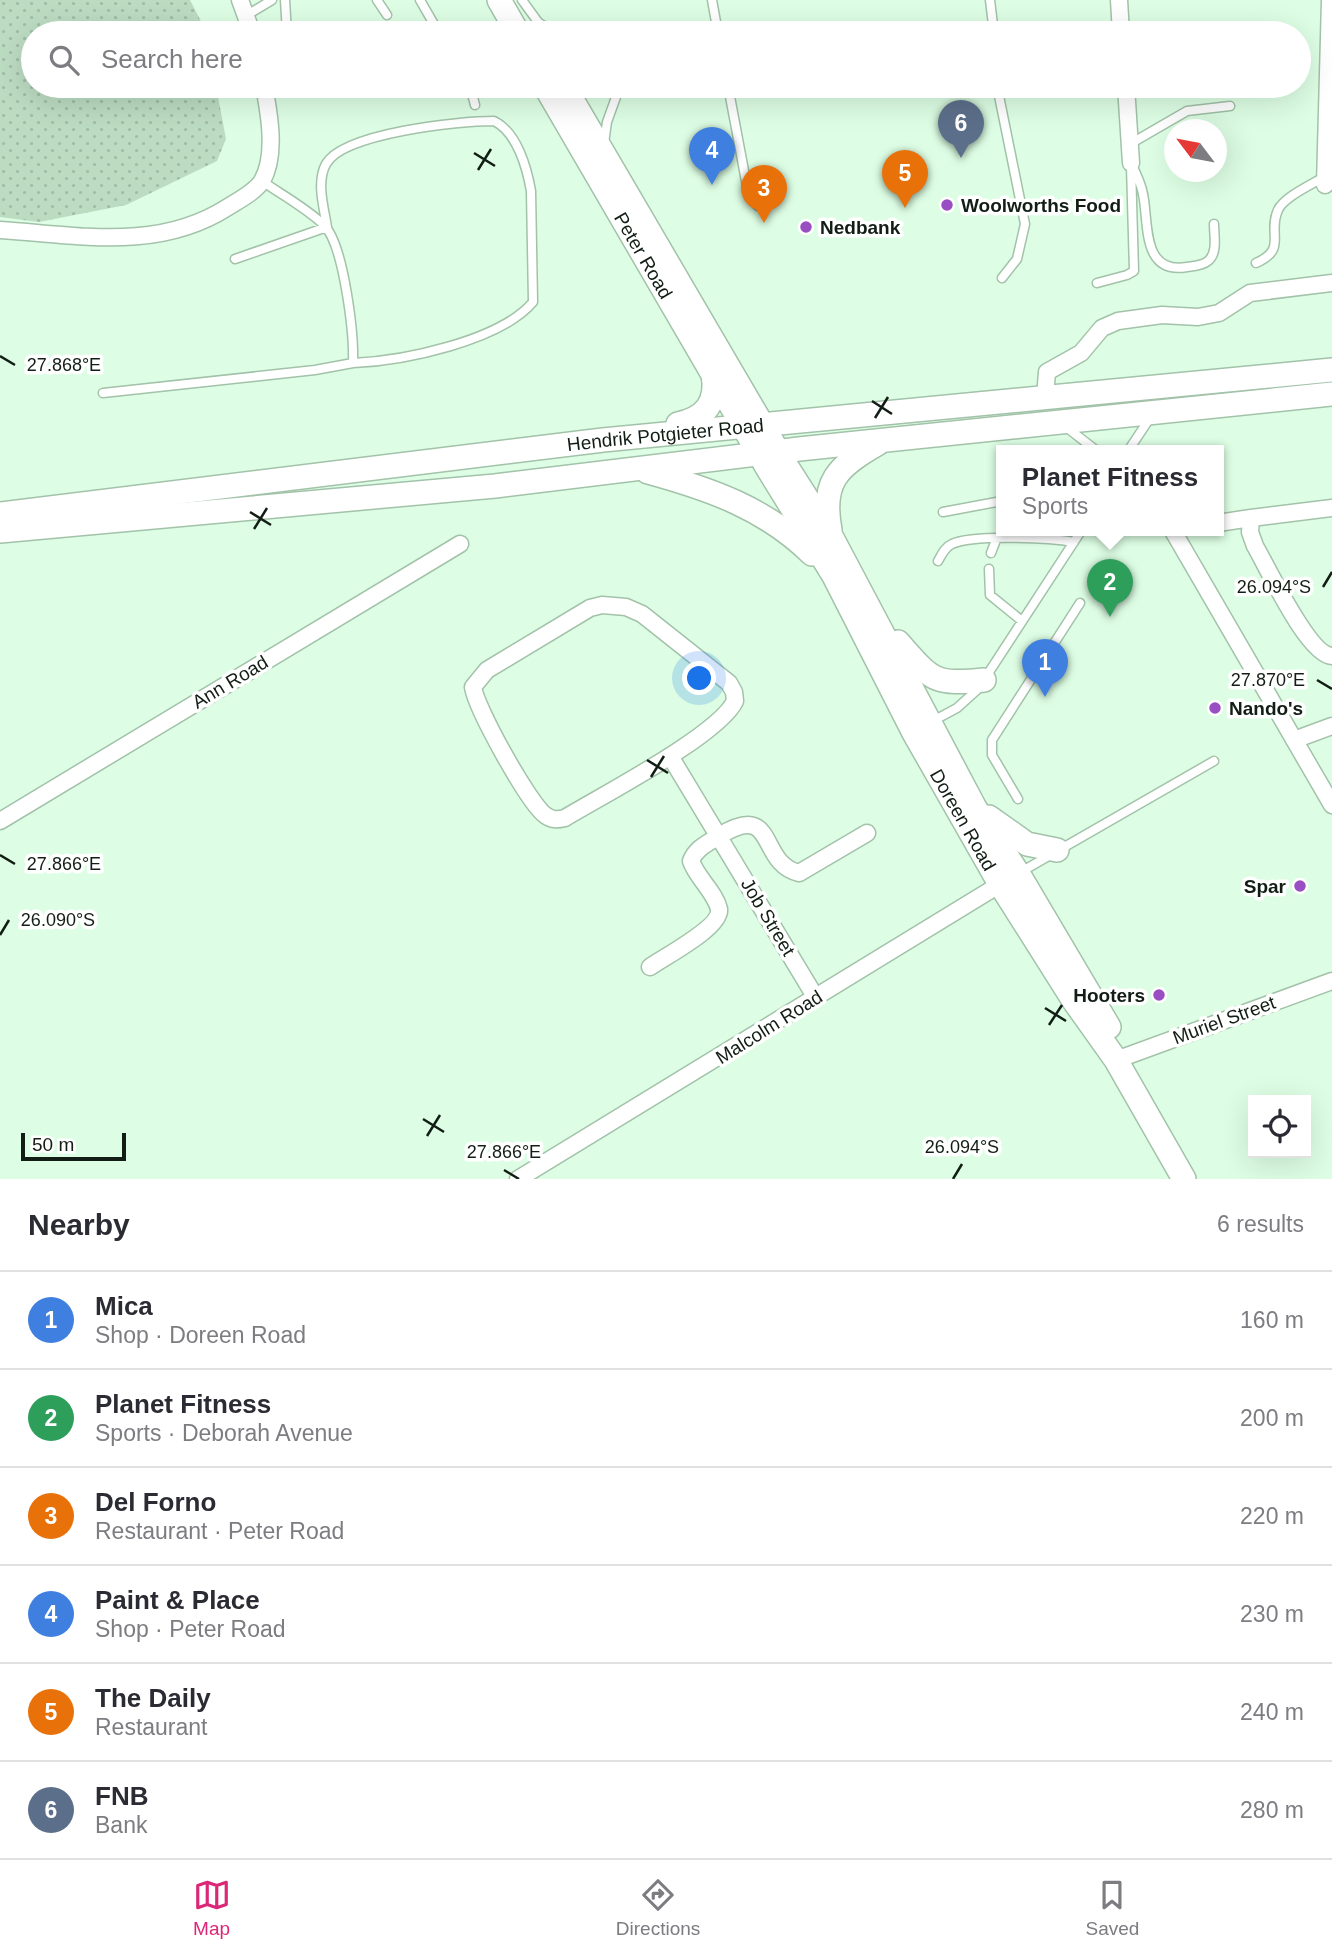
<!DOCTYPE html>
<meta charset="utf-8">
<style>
:root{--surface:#fff;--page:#f7f7f7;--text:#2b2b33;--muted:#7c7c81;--line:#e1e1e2;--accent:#db2777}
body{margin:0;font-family:Arial,sans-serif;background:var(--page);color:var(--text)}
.controls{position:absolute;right:21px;bottom:21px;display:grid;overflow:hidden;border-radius:0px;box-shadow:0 7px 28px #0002}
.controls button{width:63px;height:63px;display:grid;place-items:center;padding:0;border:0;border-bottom:2px solid var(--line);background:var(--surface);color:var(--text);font:35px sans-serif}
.compass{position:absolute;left:1164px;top:119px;width:63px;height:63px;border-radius:50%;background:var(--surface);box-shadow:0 7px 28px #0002;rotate:302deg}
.scale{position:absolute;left:21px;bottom:18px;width:105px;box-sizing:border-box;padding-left:7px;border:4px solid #121e15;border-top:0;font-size:19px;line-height:24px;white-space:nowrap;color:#121e15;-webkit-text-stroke:5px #fff;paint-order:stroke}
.you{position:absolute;left:700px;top:679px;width:24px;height:24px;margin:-18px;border:5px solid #fff;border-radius:50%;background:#1a73e8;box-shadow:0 0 0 10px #1a73e833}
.badge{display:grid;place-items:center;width:46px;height:46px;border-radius:50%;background:var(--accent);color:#fff;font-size:23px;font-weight:700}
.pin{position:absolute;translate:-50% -58px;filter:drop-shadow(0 2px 4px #0008)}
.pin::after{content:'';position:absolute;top:37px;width:24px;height:21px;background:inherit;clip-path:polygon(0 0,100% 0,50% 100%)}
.popup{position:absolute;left:996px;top:445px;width:228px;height:91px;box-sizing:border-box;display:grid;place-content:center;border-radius:0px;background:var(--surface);filter:drop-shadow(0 2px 5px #0005);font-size:23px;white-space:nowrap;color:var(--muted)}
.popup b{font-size:26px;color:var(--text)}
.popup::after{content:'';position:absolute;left:50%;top:100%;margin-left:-14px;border:14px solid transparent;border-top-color:var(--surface)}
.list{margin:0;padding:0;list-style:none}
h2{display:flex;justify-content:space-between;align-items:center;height:91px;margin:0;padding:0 28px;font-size:30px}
h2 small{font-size:23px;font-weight:400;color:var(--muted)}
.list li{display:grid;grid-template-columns:46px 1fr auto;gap:21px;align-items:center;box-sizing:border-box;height:98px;padding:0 28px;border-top:2px solid var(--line)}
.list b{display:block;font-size:26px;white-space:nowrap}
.list p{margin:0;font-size:23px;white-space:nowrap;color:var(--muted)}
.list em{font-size:23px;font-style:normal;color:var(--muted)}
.icon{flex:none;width:38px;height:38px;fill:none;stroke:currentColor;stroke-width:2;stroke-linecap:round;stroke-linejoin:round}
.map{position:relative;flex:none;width:1332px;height:1179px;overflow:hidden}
.search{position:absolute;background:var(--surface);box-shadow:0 7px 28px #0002;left:21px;right:21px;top:21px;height:77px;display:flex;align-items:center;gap:18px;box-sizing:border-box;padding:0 24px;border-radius:38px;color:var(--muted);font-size:26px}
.sheet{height:679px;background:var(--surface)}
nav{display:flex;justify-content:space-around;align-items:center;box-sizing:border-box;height:98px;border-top:2px solid var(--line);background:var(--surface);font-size:19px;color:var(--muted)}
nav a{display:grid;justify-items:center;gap:4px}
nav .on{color:var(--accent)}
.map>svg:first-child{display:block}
.grass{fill:url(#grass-dots)}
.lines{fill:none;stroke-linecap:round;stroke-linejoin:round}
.service-casing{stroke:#a2c2a9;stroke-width:11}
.minor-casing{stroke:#a2c2a9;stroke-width:19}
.secondary-casing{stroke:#a2c2a9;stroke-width:26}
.service{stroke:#fff;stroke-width:8}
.minor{stroke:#fff;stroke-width:16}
.secondary{stroke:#fff;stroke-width:23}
.ticks{fill:none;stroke:#121e15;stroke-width:2.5}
.poi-dot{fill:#994fc1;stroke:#fff;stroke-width:2.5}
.labels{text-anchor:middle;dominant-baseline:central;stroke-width:7;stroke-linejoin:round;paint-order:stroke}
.poi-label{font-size:19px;font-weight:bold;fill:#121e15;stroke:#fff;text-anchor:start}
.street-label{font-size:19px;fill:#121e15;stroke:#fff}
.ticks-label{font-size:18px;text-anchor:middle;fill:#121e15;stroke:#fff;stroke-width:7;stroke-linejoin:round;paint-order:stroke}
</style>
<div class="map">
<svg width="1332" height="1179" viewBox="0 0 1332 1179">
<defs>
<pattern id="grass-dots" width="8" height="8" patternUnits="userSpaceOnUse" patternTransform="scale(1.75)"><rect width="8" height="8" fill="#bcdcc2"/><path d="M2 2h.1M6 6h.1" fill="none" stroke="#a1bca6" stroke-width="1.8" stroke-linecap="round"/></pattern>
</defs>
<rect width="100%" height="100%" fill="#ddfee4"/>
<path class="grass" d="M0,0H190L207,33H33V86H216L226,139L217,161L126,205L39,222L0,217Z"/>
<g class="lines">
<defs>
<path id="service" d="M285,0L287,33
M377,0L387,15
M420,0L439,33
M522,0L538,22L554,33
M712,0L718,33
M990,0L994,33
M247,15L272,0
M470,86L475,105
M728,86L749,197L758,206
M997,86L1025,224L1017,259L1002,278
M265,91L308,86
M604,143L607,122L620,86
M1130,144L1187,111L1230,106
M1131,163C1136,173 1141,183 1143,194C1149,222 1141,275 1187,267C1194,266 1202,266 1208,261C1218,253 1214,236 1214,224
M235,259L327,227C324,208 316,182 326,164C343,133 459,121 494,121C517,132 527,168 531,191L533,302C500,341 403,361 353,363C354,334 344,245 324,225C306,208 282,195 262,181
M1256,263C1288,249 1267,234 1278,210C1284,197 1311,185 1324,177
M1097,283L1127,275L1134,271L1131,166
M103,393L315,370L353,363
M1066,427L1097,451
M1128,451L1150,418
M943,512L1002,501
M991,553L996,540
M938,561C942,554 945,547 952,544C973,534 1050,538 1074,542
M989,569L990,595L1022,621
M931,722L957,708L978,689L1081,531
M1018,799L992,755V740L1080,603
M1019,873L1214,761"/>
<path id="minor" d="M240,0L252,33
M1119,0L1121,33
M1126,86L1131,163
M1325,185L1330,0
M0,230C79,235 158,252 228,207C239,200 255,192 262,181C277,155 269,113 264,86
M1045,397L1047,372L1081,353L1102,328L1118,321L1162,315L1198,317L1219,313L1250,293L1332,283
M1251,518L1332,508
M1218,523L1251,518L1250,532L1255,546C1268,568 1308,655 1332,656
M1173,531L1332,805
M602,605L626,607L642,614L729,683L734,692L735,701C719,735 601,796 565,818C557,820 552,820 545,815C528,802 476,708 473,687L487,670L590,608Z
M1294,740L1332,726
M670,756L816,998
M0,821L460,544
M650,967C664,957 722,927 719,909C715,892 697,878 691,861C696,848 708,843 719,836C778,800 757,863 799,873L867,833
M1116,1060L1332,981
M518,1179L1007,880"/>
<g id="secondary">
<path d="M499,0L518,33"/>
<path id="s1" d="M545,86L768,469L834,576L914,733L1000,884L1074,1001L1116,1060L1184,1179"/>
<path d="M564,86L787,467L831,536L975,808L1018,873L1109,1027"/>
<path d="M678,424C705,418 718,403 713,374"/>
<path d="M648,472C710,489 765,508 812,554"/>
<path id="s2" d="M0,514L603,440L1332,370"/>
<path d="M830,530C821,482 837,467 877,444"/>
<path d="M0,531L495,486L799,449L1332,394"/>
<path d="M898,642C932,680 932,685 984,680"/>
<path d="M989,817L1027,844L1057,850"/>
</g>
</defs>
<use href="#service" class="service-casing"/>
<use href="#minor" class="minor-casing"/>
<use href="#secondary" class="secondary-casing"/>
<use href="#service" class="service"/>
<use href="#minor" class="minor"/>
<use href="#secondary" class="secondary"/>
</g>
<path class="ticks" d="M474,153L495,166M478,170L491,149M0,356L15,365M872,401L892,414M875,418L888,397M250,512L271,525M254,529L267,508M1323,587L1332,572M1317,680L1332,689M647,760L668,773M651,777L664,756M0,855L15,864M0,935L9,920M1045,1008L1066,1021M1049,1025L1062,1005M423,1119L444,1132M427,1136L440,1115M504,1170L519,1179M953,1179L962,1164"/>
<g class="poi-dot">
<circle cx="947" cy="205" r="7"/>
<circle cx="806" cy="227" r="7"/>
<circle cx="1215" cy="708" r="7"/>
<circle cx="1300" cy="886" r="7"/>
<circle cx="1159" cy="995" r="7"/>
</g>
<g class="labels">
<g class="poi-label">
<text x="961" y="205">Woolworths Food</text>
<text x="820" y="227">Nedbank</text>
<text x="1229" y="708">Nando's</text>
<text x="1286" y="886" text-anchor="end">Spar</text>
<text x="1145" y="995" text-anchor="end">Hooters</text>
</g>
<g class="street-label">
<text stroke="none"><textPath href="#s1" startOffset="196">Peter Road</textPath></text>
<text stroke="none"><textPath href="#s2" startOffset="670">Hendrik Potgieter Road</textPath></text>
<text transform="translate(230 682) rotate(-31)">Ann Road</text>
<text stroke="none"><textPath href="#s1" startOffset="845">Doreen Road</textPath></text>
<text transform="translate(768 917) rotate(59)">Job Street</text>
<text transform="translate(1224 1020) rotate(-20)">Muriel Street</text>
<text transform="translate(769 1027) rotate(-32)">Malcolm Road</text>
</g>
</g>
<g class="ticks-label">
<text x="64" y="371">27.868°E</text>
<text x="1274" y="593">26.094°S</text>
<text x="1268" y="686">27.870°E</text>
<text x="64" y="870">27.866°E</text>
<text x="58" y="926">26.090°S</text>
<text x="962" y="1153">26.094°S</text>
<text x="504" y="1158">27.866°E</text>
</g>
</svg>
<div class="controls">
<button><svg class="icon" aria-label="locate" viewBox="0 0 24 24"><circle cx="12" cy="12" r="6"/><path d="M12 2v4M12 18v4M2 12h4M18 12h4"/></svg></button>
</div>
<svg class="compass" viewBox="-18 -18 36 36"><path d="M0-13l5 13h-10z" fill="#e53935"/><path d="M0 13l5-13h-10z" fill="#7c7c81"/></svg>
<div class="scale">50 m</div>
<div class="you"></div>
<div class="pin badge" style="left:1045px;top:697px;background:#3f7fe0">1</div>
<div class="pin badge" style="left:1110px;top:617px;background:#2e9e5b">2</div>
<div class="popup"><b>Planet Fitness</b>Sports</div>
<div class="pin badge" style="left:764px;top:223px;background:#e8710a">3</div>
<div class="pin badge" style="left:712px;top:185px;background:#3f7fe0">4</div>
<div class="pin badge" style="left:905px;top:208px;background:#e8710a">5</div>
<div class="pin badge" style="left:961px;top:158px;background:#5c6f8a">6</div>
<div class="search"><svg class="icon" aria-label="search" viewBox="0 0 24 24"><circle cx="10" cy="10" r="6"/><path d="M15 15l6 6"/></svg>Search here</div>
</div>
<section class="sheet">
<h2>Nearby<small>6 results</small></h2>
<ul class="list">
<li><span class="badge" style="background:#3f7fe0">1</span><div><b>Mica</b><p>Shop · Doreen Road</p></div><em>160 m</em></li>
<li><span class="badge" style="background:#2e9e5b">2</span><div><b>Planet Fitness</b><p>Sports · Deborah Avenue</p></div><em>200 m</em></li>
<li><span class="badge" style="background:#e8710a">3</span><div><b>Del Forno</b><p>Restaurant · Peter Road</p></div><em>220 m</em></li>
<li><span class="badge" style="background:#3f7fe0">4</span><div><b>Paint &amp; Place</b><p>Shop · Peter Road</p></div><em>230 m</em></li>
<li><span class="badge" style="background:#e8710a">5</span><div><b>The Daily</b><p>Restaurant</p></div><em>240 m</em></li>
<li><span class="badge" style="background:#5c6f8a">6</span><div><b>FNB</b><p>Bank</p></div><em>280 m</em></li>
</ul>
</section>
<nav>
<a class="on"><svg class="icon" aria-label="map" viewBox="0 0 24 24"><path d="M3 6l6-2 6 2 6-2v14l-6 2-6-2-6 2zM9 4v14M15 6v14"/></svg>Map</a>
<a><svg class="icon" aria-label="directions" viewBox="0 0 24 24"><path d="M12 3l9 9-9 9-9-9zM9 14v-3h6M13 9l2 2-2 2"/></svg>Directions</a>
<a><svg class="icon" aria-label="saved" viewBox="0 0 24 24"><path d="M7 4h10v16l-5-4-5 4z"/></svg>Saved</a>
</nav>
